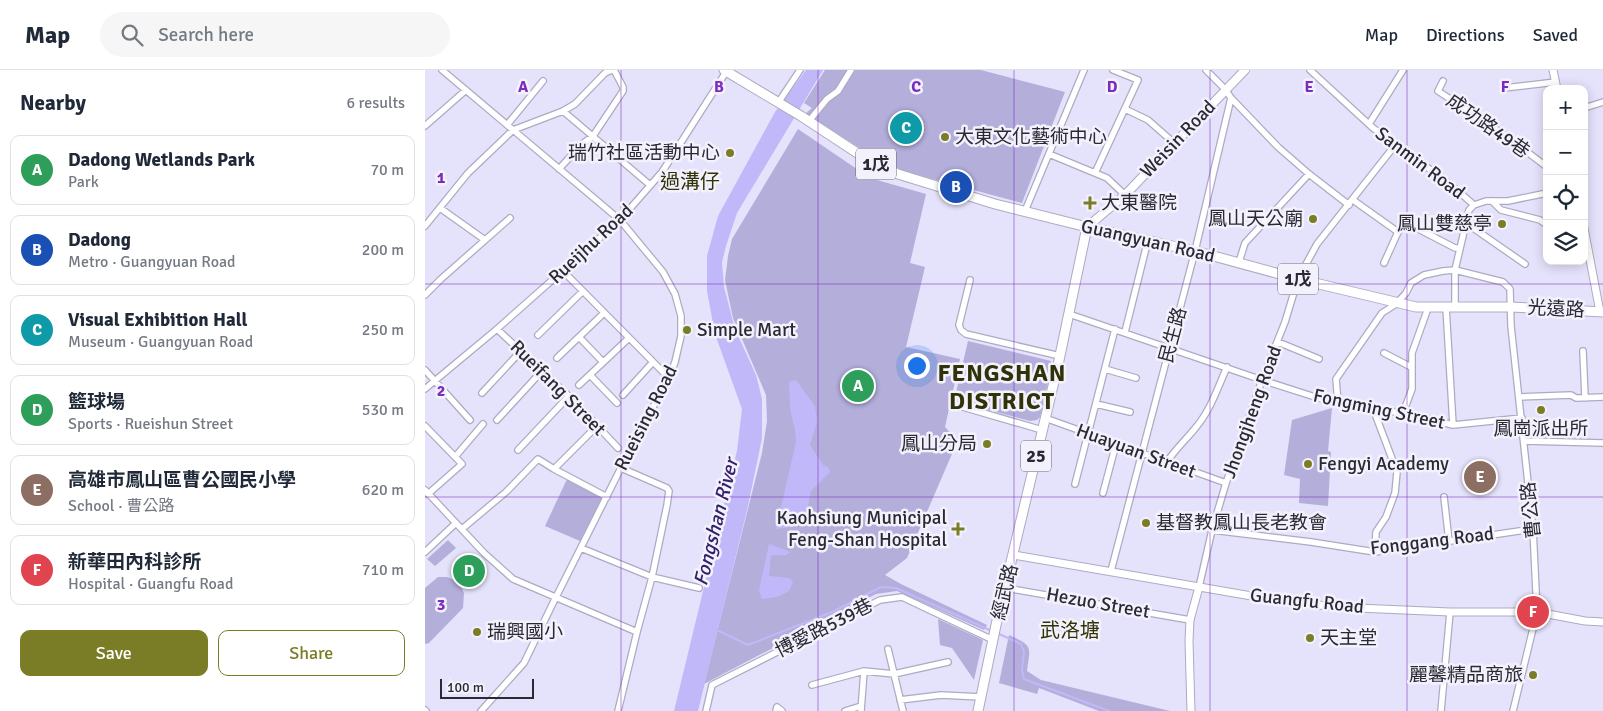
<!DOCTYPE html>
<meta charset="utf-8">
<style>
:root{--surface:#fff;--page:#f6f6f7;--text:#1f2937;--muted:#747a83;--line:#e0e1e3;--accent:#7b7d26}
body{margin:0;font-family:Signika,"Noto Sans TC",sans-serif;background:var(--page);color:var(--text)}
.controls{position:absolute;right:15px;top:15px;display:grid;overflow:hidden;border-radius:10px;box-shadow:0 2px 12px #0003}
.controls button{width:45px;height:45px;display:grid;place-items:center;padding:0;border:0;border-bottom:1px solid var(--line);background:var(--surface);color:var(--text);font:25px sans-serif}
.scale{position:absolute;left:15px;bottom:12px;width:94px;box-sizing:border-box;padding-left:5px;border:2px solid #2b2a34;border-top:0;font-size:14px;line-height:18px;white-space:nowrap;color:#2b2a34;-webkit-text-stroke:4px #f3f2fc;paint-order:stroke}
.you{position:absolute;left:491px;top:295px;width:18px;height:18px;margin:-12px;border:4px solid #fff;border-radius:50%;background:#1a73e8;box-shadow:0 0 0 8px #1a73e833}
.badge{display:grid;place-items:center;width:32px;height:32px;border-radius:50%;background:var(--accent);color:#fff;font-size:16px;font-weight:700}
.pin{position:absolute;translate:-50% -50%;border:2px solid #fff;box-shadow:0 1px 5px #0006}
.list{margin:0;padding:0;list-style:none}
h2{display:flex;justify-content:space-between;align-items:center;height:65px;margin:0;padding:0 20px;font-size:21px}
h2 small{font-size:16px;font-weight:400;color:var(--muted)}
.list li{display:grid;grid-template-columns:32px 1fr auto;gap:15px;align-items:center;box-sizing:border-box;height:70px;margin:0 10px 10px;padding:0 10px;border:1px solid var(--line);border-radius:10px}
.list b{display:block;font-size:19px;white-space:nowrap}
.list p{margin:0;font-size:16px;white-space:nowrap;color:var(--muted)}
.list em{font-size:16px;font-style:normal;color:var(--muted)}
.actions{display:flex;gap:10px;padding:15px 20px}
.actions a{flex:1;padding:11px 0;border:1px solid var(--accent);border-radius:10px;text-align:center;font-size:18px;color:var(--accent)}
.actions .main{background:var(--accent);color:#fff}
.icon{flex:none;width:28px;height:28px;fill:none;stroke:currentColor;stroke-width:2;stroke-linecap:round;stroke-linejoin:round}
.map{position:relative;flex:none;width:1178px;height:641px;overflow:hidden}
header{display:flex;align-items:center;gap:30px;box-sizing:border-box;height:70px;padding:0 25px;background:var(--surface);border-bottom:1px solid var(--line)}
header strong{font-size:24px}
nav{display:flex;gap:28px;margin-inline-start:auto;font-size:18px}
.search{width:350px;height:45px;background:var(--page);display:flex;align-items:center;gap:12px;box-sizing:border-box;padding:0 18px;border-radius:28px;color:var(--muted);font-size:19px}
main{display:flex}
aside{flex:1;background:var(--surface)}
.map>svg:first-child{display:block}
.green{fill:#b3aeda}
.water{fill:#c1b8f9}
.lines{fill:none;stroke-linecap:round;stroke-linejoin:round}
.stream{stroke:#c1b8f9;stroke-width:2}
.minor-casing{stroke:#adaac2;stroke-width:8}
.tertiary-casing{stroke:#adaac2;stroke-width:9}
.secondary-casing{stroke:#adaac2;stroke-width:10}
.primary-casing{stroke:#adaac2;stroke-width:11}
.minor{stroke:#fff;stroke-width:5.5}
.tertiary{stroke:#fff;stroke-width:7}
.secondary{stroke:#fff;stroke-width:8}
.primary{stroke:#fff;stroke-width:9}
.grid{fill:none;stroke:#7b2cbf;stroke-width:1;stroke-opacity:0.55}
.poi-dot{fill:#7b7d26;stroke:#f3f2fc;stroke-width:2}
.labels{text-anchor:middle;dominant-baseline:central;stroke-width:5;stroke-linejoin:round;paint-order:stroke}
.shield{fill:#f3f2fc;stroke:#676670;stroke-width:1}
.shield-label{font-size:18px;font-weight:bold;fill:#2b2a34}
.street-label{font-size:19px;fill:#2b2a34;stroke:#f3f2fc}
.poi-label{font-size:19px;fill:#2b2a34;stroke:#f3f2fc;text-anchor:start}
.neighbourhood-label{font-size:20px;fill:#313208;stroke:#f3f2fc}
.water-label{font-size:20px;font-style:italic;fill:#35206a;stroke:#f3f2fc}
.district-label{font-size:24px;font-weight:bold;letter-spacing:1px;fill:#313208;stroke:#f3f2fc}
.grid-label{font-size:16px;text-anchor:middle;font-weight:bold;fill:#7b2cbf;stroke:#f3f2fc;stroke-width:5;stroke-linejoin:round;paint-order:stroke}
</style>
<header>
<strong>Map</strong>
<div class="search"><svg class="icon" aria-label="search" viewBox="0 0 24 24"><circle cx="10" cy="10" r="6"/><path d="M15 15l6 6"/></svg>Search here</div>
<nav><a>Map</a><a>Directions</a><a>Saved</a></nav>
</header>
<main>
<aside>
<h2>Nearby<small>6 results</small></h2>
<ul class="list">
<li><span class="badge" style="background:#2e9e5b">A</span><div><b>Dadong Wetlands Park</b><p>Park</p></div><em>70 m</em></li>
<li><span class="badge" style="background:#1a4fb4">B</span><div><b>Dadong</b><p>Metro · Guangyuan Road</p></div><em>200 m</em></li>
<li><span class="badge" style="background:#0f9aa8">C</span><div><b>Visual Exhibition Hall</b><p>Museum · Guangyuan Road</p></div><em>250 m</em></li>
<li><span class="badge" style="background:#2e9e5b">D</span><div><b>籃球場</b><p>Sports · Rueishun Street</p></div><em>530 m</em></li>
<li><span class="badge" style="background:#8d6e63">E</span><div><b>高雄市鳳山區曹公國民小學</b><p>School · 曹公路</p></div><em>620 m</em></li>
<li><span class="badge" style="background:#e0444e">F</span><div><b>新華田內科診所</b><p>Hospital · Guangfu Road</p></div><em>710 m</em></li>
</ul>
<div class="actions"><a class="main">Save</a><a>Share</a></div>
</aside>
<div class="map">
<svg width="1178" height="641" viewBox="0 0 1178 641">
<rect width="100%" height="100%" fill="#e5e2fc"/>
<path class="green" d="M400,0H556L640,22L597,133L467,98L380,44L387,38L379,33Z
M373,59L445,108L501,124L485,193L500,197L481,277L535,289L520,357L533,370L482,488L460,505L476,514L562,555L559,560L472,521L451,524L279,614L337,383L342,351L341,325L308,248L300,210L303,186L307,169Z
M543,271L626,291L627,295L615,347L612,350L605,351L529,331Z
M907,338L903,381L906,382L903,436L874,433L875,409L859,405L867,350Z
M143,407L178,426L155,471L120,456Z
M23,470L31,478L10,496L2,489Z
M40,484L61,505L47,518L26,497Z
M13,507H22L34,512L39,523L38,538L4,573L0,574V518Z
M513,549L558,570L549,610L527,578L515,575Z
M584,565C609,576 605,577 602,601L616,610L745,641H674L614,618L612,624L574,613Z"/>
<path class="water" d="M381,0H398L312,143L301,176L297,192L299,217L310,259L331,305L337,329V368L323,436L273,641H249L312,381L317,339L290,264L282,221V186L293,146L350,42Z
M371,310L390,336L392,352L385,375L398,395L403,397L405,402L386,421L381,447L375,454L367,457L351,459L371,372L370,360L365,339L364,312Z
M344,474L366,482L361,485H346L344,506L365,508L368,512L364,521L352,527L337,529L334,520Z"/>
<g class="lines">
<path class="stream" d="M292,560L323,575L407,542L456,517L471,518L567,561
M572,563L596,574L599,582L597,600L599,609L684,641"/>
<defs>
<path id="minor" d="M17,0L195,150L238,202L250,224L256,246V266L250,292L244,308L210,370L127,535L99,593L56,641
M781,0L800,19L806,28L853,77L884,104L924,135
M885,0L948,58L1025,114L1049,135
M1018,11L1013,21L1081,66L1122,97
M1079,18L1131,12
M353,33L375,0
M1159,38L1178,32
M700,39L723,50L749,73
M138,41L225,115
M384,51L402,29L413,21L426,0
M944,54L978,0
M82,55L118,11
M0,56L41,20
M624,84L682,108L700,125
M134,99L156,75L168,66L198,21V17L189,0
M670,103L713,10L688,0
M928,130L973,162L959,193
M1067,131L1076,140L1115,150L1122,155
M1049,135L1061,131H1083L1122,123
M15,138L60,170
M600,141L659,0
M1041,153L1100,194
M0,156L43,103L88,60L138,41L150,34L180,3L187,0
M973,162L982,153L1030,178H1035
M814,192L820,173L884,104
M138,201L244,308
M545,210L534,255L536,260L541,264L635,286
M0,225L16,209L85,148
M1021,237L1028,355
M1030,237V200L1044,140L1049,135
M644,244L837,310L890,327L929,337L978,343L1028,355L1097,348
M72,259L150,332L193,378
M700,262L723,170
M113,265L158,221
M154,267L178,292
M853,272L894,289
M1158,281L1160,328
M959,283L986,297
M132,288L179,243
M680,299L711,308
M0,300L45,350
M165,305L192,333
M154,315L204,268
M0,319L72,259L195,150L237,102L301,2
M57,323L96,281
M198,325L228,292
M1094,327L1146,325L1151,328L1178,327
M913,333L911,309L957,243L971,234L981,223L986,213L999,205L1018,201L1030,200L1078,212L1085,219L1086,256L1108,459L1112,542L1088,641
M671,334L705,342
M531,335L617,360
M949,341L972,402L970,423L961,447L951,462L950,482
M978,343L987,319V283L1003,238
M620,348L801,413
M72,350L117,301
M0,356L37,394L3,424
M1099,371L1178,373
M93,380L144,326
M30,387L58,354
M742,392C751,378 762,369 772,356C786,339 793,317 802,297
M196,398L242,418L244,421L242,435L227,507L212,562
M129,399L172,356
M650,414L690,259
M0,420L59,483L88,509L212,562L193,641
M678,423L691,374
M1019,427L1024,471
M37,459L81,422L113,389L129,399L182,427
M787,460L886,472L950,482L1108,459
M156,478L227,507L274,518
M0,482L31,453
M686,501L770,181L806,28
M774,517L787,460L801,413L837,310L860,252L873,209L892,174L971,74
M581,518L765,550
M463,579L478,641
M387,615L439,601L469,604L523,592
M475,630L516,625L556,627
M0,640L1,641
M281,641L287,615L455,530L477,527L568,570
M351,641L352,637L357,641
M420,641L436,636
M436,641L439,601
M1016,641L1025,542"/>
<path id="tertiary" d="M1128,0L1132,19
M1159,158L1175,242
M589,485L844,529L910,537L1025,542H1112L1160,551L1178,552
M766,641L764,571L765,550L774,517"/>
<path id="secondary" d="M662,157L700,125L820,0"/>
<path id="primary" d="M299,0L376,46L449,94L473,104L570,134L662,157L770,181L873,209L991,237H1086L1178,242
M553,641L571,555L633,295L662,157"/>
</defs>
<use href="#minor" class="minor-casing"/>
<use href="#tertiary" class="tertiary-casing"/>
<use href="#secondary" class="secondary-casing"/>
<use href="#primary" class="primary-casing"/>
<use href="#minor" class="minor"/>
<use href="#tertiary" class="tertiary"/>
<use href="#secondary" class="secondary"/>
<use href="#primary" class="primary"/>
</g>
<path class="grid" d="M196,0V641M393,0V641M589,0V641M785,0V641M982,0V641M0,214H1178M0,427H1178"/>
<g class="poi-dot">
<circle cx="520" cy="67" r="5"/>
<circle cx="305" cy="83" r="5"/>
<path d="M662.5 125.5h5v5h5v5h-5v5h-5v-5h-5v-5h5z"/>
<circle cx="888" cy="149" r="5"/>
<circle cx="1077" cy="154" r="5"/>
<circle cx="262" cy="260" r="5"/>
<circle cx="1116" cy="340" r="5"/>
<circle cx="562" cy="374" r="5"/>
<circle cx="883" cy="394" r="5"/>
<circle cx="721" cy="453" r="5"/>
<path d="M530.5 451.5h5v5h5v5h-5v5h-5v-5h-5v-5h5z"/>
<circle cx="52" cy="562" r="5"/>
<circle cx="885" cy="568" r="5"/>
<circle cx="1108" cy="605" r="5"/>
</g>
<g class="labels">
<g class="shield">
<rect x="431" y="78.5" width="40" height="31" rx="4"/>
<rect x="853" y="193.5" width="40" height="31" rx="4"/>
<rect x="596" y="370.5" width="30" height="31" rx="4"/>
</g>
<g class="shield-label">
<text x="451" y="94">1戊</text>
<text x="873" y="209">1戊</text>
<text x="611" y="386">25</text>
</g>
<g class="street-label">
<text transform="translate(1063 56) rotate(35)">成功路49巷</text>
<text transform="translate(753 69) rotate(-46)">Weisin Road</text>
<text transform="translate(995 93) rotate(37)">Sanmin Road</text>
<text transform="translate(723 171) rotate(13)">Guangyuan Road</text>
<text transform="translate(166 174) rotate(-43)">Rueijhu Road</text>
<text transform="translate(1131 239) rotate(3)">光遠路</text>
<text transform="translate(748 265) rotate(-75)">民生路</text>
<text transform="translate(133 318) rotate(45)">Rueifang Street</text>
<text transform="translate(954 339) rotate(12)">Fongming Street</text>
<text transform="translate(827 342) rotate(-70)">Jhongjheng Road</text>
<text transform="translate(221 348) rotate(-63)">Rueising Road</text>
<text transform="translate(711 381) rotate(20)">Huayuan Street</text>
<text transform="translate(1106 440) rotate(-96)">曹公路</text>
<text transform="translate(1007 471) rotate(-7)">Fonggang Road</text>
<text transform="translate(580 522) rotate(-76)">經武路</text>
<text transform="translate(882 531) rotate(6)">Guangfu Road</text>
<text transform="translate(673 533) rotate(10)">Hezuo Street</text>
<text transform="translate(399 558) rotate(-27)">博愛路539巷</text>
</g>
<g class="poi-label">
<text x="530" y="67">大東文化藝術中心</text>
<text x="295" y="83" text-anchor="end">瑞竹社區活動中心</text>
<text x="676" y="133">大東醫院</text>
<text x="878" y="149" text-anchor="end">鳳山天公廟</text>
<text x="1067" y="154" text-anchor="end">鳳山雙慈亭</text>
<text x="272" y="260">Simple Mart</text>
<text x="1116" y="359" text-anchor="middle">鳳崗派出所</text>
<text x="552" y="374" text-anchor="end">鳳山分局</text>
<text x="893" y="394">Fengyi Academy</text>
<text x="522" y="448" text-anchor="end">Kaohsiung Municipal<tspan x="522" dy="22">Feng-Shan Hospital</tspan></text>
<text x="731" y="453">基督教鳳山長老教會</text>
<text x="62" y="562">瑞興國小</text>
<text x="895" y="568">天主堂</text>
<text x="1098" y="605" text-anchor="end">麗馨精品商旅</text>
</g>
<g class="neighbourhood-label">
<text x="265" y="111">過溝仔</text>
<text x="645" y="560">武洛塘</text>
</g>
<g class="water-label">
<text transform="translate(291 452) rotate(-76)">Fongshan River</text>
</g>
<g class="district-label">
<text x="577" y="303">FENGSHAN<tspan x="577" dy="28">DISTRICT</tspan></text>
</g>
</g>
<g class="grid-label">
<text x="98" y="22">A</text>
<text x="294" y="22">B</text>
<text x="491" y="22">C</text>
<text x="687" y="22">D</text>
<text x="884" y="22">E</text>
<text x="1080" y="22">F</text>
<text x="16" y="113">1</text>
<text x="16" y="326">2</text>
<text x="16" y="540">3</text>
</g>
</svg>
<div class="controls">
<button>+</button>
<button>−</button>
<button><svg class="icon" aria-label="locate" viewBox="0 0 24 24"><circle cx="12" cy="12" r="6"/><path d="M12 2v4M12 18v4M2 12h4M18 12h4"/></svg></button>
<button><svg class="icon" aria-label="layers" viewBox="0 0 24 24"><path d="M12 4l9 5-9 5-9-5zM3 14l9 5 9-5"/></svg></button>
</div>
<div class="scale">100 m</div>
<div class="you"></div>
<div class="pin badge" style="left:433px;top:316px;background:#2e9e5b">A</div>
<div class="pin badge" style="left:531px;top:117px;background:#1a4fb4">B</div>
<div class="pin badge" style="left:481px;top:58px;background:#0f9aa8">C</div>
<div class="pin badge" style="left:44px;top:501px;background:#2e9e5b">D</div>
<div class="pin badge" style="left:1055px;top:407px;background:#8d6e63">E</div>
<div class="pin badge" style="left:1108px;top:542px;background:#e0444e">F</div>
</div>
</main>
